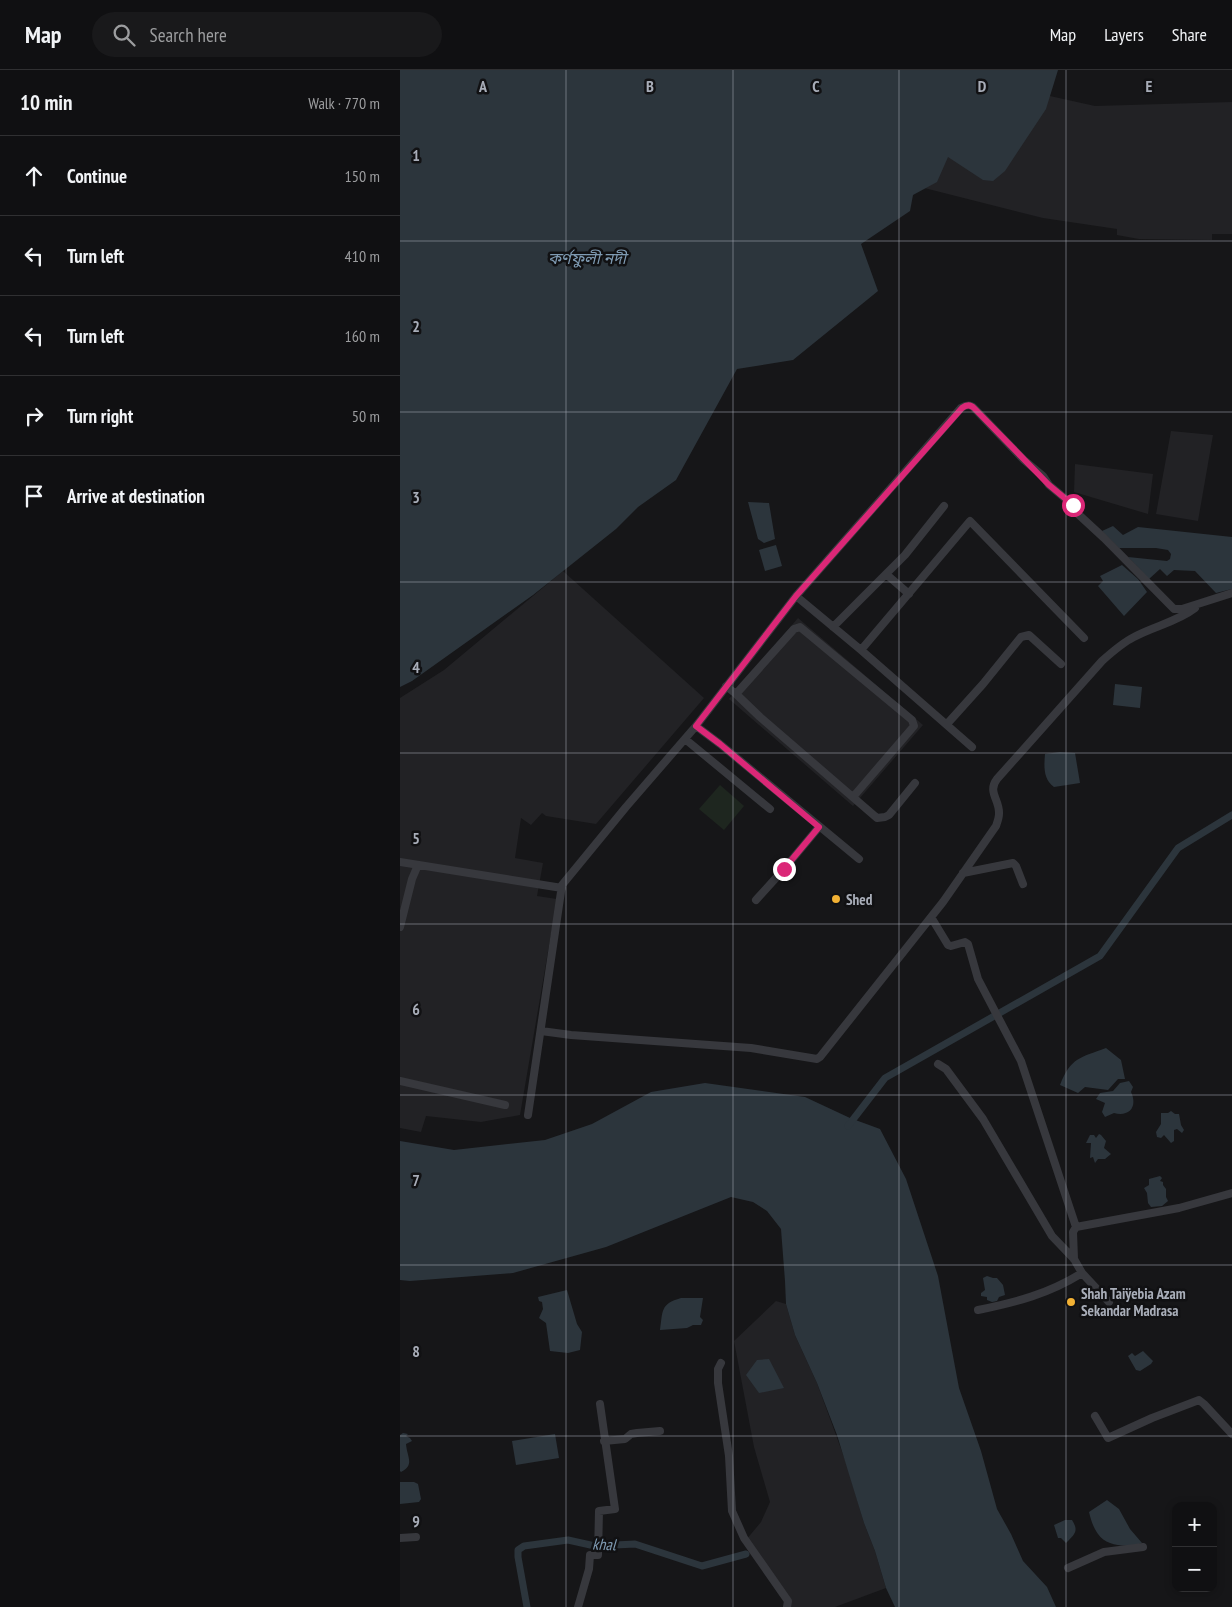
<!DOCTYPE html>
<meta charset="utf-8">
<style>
:root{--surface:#101012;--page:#19191b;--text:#f1f3f6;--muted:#9c9d9f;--line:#303032}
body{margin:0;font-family:"PT Sans Narrow","Noto Sans Bengali",sans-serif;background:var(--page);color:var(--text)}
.controls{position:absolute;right:15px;bottom:15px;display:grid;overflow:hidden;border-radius:10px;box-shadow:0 2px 8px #0003}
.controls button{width:45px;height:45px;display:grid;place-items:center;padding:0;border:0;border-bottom:1px solid var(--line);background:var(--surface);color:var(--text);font:25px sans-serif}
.stop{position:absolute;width:15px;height:15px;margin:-11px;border:4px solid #db2777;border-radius:50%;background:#fff}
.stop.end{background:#db2777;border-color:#fff;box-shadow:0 1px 5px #0008}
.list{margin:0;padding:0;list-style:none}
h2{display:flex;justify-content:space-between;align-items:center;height:65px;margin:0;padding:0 20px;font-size:21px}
h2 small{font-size:16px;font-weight:400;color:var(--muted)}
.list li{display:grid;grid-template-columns:32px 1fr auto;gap:15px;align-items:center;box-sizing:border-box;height:80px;padding:0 20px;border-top:1px solid var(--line)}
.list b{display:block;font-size:19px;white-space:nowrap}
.list em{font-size:16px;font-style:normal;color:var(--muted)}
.icon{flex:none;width:28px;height:28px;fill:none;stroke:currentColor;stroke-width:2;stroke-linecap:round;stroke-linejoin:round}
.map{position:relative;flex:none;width:832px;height:1537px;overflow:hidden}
header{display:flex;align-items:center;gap:30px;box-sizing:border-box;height:70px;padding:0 25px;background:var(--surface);border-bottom:1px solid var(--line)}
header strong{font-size:24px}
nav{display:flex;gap:28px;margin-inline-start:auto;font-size:18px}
.search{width:350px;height:45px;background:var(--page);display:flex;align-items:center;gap:12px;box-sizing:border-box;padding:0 18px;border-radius:28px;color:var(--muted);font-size:19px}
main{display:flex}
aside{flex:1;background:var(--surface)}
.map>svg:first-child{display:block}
.built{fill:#222225}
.green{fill:#1e261f}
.water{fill:#2c353c}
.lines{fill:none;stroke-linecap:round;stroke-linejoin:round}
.canal{stroke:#2c353c;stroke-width:7}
.minor{stroke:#37383d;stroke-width:8}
.route{stroke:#db2777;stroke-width:6}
.grid{fill:none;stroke:#a8adb8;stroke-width:1;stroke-opacity:0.55}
.poi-dot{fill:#f2b134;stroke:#111113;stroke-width:2}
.labels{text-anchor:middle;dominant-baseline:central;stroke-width:5;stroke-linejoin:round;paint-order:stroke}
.poi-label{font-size:15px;font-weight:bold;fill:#a8adb8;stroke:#111113;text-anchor:start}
.water-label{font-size:16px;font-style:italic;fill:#7f9bb3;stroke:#111113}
.grid-label{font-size:16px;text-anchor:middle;font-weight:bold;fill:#a8adb8;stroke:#111113;stroke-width:5;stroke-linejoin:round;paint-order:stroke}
</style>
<header>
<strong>Map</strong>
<div class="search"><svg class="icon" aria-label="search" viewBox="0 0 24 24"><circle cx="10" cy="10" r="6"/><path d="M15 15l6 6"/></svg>Search here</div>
<nav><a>Map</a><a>Layers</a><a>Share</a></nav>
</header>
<main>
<aside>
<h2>10 min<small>Walk · 770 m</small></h2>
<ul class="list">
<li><svg class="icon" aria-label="ahead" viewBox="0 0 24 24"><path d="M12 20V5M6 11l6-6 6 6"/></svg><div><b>Continue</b></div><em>150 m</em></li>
<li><svg class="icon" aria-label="left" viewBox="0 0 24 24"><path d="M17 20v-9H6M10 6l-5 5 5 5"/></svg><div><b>Turn left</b></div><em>410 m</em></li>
<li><svg class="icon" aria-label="left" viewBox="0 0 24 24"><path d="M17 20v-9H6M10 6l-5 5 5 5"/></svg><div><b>Turn left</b></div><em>160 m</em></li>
<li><svg class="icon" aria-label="right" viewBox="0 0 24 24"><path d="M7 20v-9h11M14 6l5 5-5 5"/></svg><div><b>Turn right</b></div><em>50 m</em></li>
<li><svg class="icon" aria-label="arrive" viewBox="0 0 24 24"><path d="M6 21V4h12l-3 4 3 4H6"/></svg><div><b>Arrive at destination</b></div></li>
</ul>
</aside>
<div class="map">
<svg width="832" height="1537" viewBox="0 0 832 1537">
<rect width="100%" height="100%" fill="#161618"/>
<path class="built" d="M582,11L695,36L832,32V164H812V170L739,169L717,165V159L643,148L477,106Z
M771,361L813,365L798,451L756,444Z
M675,394L753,404L748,444L674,422Z
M163,501L304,628L196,754L146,746L142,743L131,755L121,748L115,788L143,793L137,826L157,829L120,1045L81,1052L26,1046L21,1062L0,1058V628L44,600Z
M398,548L523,655L453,736L329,629Z
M376,1231L386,1234L395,1265L417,1313L448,1398L464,1453L475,1481L486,1518L435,1537H391L346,1470L361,1452L370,1432L354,1377L334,1271Z"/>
<path class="green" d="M320,715L344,736L324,760L299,739Z"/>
<path class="water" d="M0,0H658L646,39L605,101L593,111L583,110L548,87L537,112L513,125L510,141L461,174L478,221L393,290L337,299L276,410L238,437L216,459L133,525L12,611L0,617Z
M348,432L369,433L375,469L364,473L358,469Z
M713,456L723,465L738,457L832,467V519L816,523L795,501L774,500L767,506L760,499L749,509L728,487L767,491L770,489L771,484L768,480L756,478H719L702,461Z
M376,475L382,496L365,501L359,480Z
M722,495L738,509L747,522L724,546L698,516L703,511L700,506Z
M715,614L742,617L740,638L713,635Z
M660,682L675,683L680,713L654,717C643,709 644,696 645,684Z
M706,978L721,990L725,1009H718L708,1020L685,1017L678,1023L660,1015C671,987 680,988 706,978Z
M729,1011L733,1017L731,1022C738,1037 729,1047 714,1043L705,1047L702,1042L705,1033L696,1029L700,1023L713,1021L720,1013Z
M305,1013L405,1027L450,1048L480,1059L506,1109L538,1206L559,1318L581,1381L597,1439L611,1464L623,1491L647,1517L656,1537H495L486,1518L475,1481L464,1453L437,1365L417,1313L395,1265L386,1234L385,1211L381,1159L367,1141L353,1132L331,1127L206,1177L113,1203L10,1211L0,1210V1071L54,1080L145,1070L192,1054L251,1022Z
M771,1041L775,1044H779L781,1055L784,1060L782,1063L777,1059L774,1060V1071L771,1073L764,1065L761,1068L757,1067L756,1062L761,1054V1043H768Z
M699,1064L701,1065L706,1071L704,1078L711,1084L705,1089H698L695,1093L693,1087L690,1088L691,1073H686L690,1065H694L696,1068Z
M760,1106L762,1108L760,1111L763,1112V1115L766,1119V1127L768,1131L762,1136L751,1137L748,1133L747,1123L744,1118L749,1115V1109Z
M587,1206L593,1208H597L603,1215L605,1225L599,1227L597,1231L592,1232L587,1230V1227L581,1226V1223L585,1220L583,1208Z
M167,1220L177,1254L182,1262L180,1280L168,1283L150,1281L146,1253L139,1248L143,1239L142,1232L139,1231L138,1227Z
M281,1228H303L300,1247L303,1250L301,1255H293L287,1258L260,1260C263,1241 260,1234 281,1228Z
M743,1281L753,1291L751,1294L740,1301L736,1300L728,1286L732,1283L735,1286Z
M369,1289L384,1318L359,1323L346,1305L357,1290Z
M3,1363L8,1364L6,1366L10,1368L12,1371L6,1374C7,1387 15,1395 1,1402L0,1401V1365Z
M155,1364L159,1388L116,1395L112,1371Z
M0,1412H14L18,1414L21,1429L19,1432L0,1434Z
M707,1430L719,1439L730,1459L742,1473C729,1478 707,1477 698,1464C693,1457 691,1450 689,1442Z
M665,1450H672C679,1461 675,1464 666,1473L661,1468H658L654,1455Z"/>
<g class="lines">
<path class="canal" d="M448,1056L485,1008L700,886L778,778L832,745
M127,1537L118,1487V1480L124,1476L168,1470L195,1476L235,1474L302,1496L346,1484"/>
<path class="minor" d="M486,504L509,524
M396,526L461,580L572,677
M433,557L505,485L544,436
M461,580L570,451L684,568
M326,616L336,624L394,559L400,557L512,650L514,656L453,727
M336,624L360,647L477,748L485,747L489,745L515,713
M547,654L583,614L621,567L629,565L661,594
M296,656L320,674L459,789
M285,669L370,739
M0,792L162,818
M563,803L613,793L616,796L623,814
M356,830L384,799L419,757
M531,847L548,875L551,876L565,872L568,874L578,909L621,991L676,1157L673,1162L674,1189
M0,857L12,809L18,795
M141,961L171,965L351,978L417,989L420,987L543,832L596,756C597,753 599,748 599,744C600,730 587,722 597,709L702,591C712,582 722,573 734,567C754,556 777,552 795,538
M538,994L546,999L583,1049L652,1166L674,1189L682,1203L709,1232
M0,1011L105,1035
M128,1045L162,815L226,737L296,656L396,526L561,338C566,335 570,334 574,338L624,390L643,406L649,415L673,435L678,444L704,468L774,539H782L832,523
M676,1157L779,1138L832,1123
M578,1240C617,1232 648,1224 682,1203
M321,1293L318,1299V1313L329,1386L332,1441L344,1468L388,1531L387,1537
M695,1346L708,1368L752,1348L799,1330L804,1334L832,1364
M204,1371L225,1369L231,1364L237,1363L260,1361
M0,1468L16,1467
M668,1498L704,1482L743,1477
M178,1537L189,1499L190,1485H198L199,1441L215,1439L200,1334"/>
</g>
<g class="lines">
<path class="route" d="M384,799L419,757L320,674L296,656L396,526L562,338C566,335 570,334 574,338L649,415L673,435"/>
</g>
<path class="grid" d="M166,0V1537M333,0V1537M499,0V1537M666,0V1537M0,171H832M0,342H832M0,512H832M0,683H832M0,854H832M0,1025H832M0,1195H832M0,1366H832"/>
<g class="poi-dot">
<circle cx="436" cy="829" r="5"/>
<circle cx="671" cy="1232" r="5"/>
</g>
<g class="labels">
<g class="poi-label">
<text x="446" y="829">Shed</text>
<text x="681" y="1223">Shah Taiÿebia Azam<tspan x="681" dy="17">Sekandar Madrasa</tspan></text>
</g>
<g class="water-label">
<text x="187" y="188">কর্ণফুলী নদী</text>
<text transform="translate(204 1474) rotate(2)">khal</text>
</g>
</g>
<g class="grid-label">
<text x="83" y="22">A</text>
<text x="250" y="22">B</text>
<text x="416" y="22">C</text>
<text x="582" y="22">D</text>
<text x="749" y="22">E</text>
<text x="16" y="91">1</text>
<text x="16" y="262">2</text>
<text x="16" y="433">3</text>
<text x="16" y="603">4</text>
<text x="16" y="774">5</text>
<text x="16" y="945">6</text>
<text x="16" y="1116">7</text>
<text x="16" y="1287">8</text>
<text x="16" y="1457">9</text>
</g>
</svg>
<div class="controls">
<button>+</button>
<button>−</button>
</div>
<div class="stop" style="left:673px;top:435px"></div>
<div class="stop end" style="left:384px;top:799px"></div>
</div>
</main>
